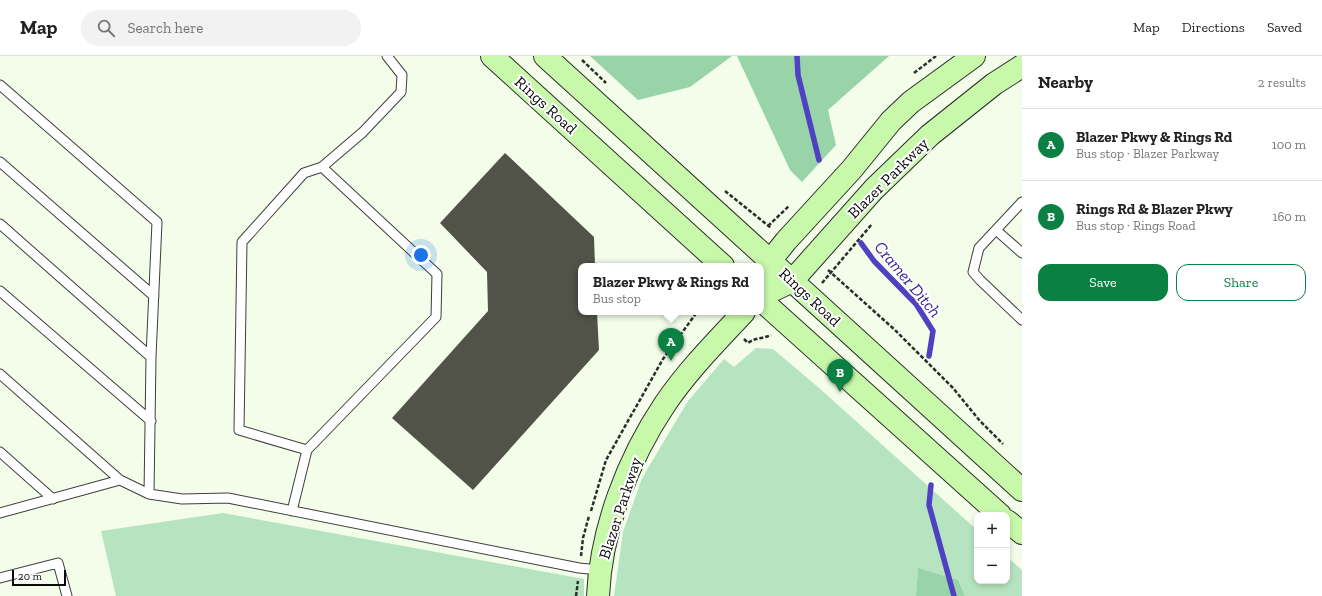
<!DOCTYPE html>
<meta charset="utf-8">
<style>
:root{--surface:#fff;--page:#f2f2f2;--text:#222;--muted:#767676;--line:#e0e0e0;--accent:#0b8043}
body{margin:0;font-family:"Zilla Slab",serif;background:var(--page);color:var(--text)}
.controls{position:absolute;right:12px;bottom:12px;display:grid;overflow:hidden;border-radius:8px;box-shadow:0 2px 6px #0003}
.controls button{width:36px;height:36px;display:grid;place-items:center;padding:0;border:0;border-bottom:1px solid var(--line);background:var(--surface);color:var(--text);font:20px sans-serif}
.scale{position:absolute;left:12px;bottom:10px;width:54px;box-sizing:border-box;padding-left:4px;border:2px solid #0b0b0b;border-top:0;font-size:11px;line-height:14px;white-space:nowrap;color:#0b0b0b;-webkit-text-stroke:3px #fff;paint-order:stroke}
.you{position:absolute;left:421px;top:199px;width:14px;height:14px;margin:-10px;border:3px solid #fff;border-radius:50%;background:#1a73e8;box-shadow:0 0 0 6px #1a73e833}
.badge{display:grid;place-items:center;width:26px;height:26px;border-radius:50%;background:var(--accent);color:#fff;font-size:13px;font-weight:700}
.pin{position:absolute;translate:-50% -33px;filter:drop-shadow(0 1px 2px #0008)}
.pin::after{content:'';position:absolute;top:21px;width:14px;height:12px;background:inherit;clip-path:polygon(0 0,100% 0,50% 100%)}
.popup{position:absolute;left:578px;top:207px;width:186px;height:52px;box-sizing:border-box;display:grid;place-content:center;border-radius:8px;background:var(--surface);filter:drop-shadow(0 1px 3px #0005);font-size:13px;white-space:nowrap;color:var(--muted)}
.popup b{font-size:15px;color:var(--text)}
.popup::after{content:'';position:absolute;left:50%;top:100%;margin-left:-8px;border:8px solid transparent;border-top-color:var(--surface)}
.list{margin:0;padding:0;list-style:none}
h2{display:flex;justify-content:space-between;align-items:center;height:52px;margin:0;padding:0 16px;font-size:17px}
h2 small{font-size:13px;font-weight:400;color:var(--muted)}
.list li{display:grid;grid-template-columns:26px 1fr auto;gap:12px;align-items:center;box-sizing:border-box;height:72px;padding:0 16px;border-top:1px solid var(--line)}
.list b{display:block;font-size:15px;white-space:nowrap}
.list p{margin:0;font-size:13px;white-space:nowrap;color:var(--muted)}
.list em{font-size:13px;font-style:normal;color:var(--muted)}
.actions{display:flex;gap:8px;padding:12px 16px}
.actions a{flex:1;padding:9px 0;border:1px solid var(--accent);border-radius:12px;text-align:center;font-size:14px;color:var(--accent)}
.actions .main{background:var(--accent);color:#fff}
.icon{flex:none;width:22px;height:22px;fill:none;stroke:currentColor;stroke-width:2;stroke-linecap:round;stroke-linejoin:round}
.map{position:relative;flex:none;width:1022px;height:540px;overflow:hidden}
header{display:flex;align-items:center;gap:24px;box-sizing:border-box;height:56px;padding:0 20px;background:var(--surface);border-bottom:1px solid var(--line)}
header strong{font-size:19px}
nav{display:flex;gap:22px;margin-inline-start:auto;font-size:14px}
.search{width:280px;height:36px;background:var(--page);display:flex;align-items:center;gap:10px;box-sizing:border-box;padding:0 14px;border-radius:22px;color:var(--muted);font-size:15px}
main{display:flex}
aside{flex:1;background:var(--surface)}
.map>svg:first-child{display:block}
.green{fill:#b7e4c0}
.forest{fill:#98d4a8}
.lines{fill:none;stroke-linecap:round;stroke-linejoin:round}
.stream{stroke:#5040c2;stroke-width:5.5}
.building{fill:#515248}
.lane-casing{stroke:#3e3e3e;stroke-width:11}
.secondary-casing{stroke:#2d2d2d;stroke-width:24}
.path{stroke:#2d2d2d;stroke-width:2.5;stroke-dasharray:4 2;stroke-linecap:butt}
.lane{stroke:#fff;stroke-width:9}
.secondary{stroke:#c8f9aa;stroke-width:22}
.labels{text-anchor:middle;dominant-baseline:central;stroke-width:4;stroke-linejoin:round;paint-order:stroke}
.street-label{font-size:16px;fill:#0b0b0b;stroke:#fff}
.water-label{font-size:17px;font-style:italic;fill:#311f92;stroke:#fff}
</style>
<header>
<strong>Map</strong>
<div class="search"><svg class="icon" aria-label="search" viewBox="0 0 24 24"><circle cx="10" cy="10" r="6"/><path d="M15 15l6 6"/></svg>Search here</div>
<nav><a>Map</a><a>Directions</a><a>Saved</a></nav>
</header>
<main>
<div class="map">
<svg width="1022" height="540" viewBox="0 0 1022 540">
<rect width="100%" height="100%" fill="#f3fdea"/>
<path class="green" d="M756,292L773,293L818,331L977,474V525H1007V501L1022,514V540H965L958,524L918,513L916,540H614L623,476L642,422L688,345L724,303L734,311Z
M223,457L584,523V540H116L101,475Z"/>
<path class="forest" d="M590,0H732L690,31L638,44Z
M737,0H889L828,54L836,89L802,126L790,114Z
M918,512L958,524L965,540H916Z"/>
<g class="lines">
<path class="stream" d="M797,0L798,19L819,104
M861,187L874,205L916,248L933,275L929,300
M931,429L929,449L954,540"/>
</g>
<path class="building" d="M505,97L594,181L595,210H581V256H597L599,294L473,434L392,362L488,255L487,216L440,167Z"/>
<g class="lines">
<defs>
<path id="lane" d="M0,29L157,166L151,301L149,438
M0,106L154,240
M1022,146L979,192L973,216L980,224L1022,264
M0,168L151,301
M996,174L1022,197
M0,235L151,365
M0,318L120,424
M307,394L436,261L437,218L322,111
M0,396L53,443
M292,455L307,394L239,374L242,186L304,117L322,111L363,76L401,36L402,19L387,0
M0,457L120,424L149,438L182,443L228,442L579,512L599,514
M0,522L58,507L67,540"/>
<path id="secondary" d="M492,0L723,210
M545,0L1022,434
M766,218L770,205L786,185L852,113L891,65L911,46L974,0
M761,240L792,225L874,133L930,79L994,28L1022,10
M761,244L1000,459
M1007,465L1022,477
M598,540C601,473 628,403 665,348C688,314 717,285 744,256"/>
</defs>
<use href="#lane" class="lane-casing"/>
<use href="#secondary" class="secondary-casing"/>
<path class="path" d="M582,4L606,27
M914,17L936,0
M725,135L771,172
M768,170L789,150
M828,214L895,274L953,332L980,365L1003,388
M822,227L872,168
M744,283L748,287C756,281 763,283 771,279
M591,455L606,404L663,303L697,256
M581,500L583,482L589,460
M576,540L578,525"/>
<use href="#lane" class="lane"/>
<use href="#secondary" class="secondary"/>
</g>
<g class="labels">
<g class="street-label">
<text transform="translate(546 49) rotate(42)">Rings Road</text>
<text transform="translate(888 122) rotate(-45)">Blazer Parkway</text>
<text transform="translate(810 241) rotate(43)">Rings Road</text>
<text transform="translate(620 452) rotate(-72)">Blazer Parkway</text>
</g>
<g class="water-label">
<text transform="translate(908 223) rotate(50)">Cramer Ditch</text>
</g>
</g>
</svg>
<div class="controls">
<button>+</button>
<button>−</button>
</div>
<div class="scale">20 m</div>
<div class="you"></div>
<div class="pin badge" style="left:671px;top:305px">A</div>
<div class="popup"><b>Blazer Pkwy &amp; Rings Rd</b>Bus stop</div>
<div class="pin badge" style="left:840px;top:336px">B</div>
</div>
<aside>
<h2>Nearby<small>2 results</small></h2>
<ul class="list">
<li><span class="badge">A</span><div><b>Blazer Pkwy &amp; Rings Rd</b><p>Bus stop · Blazer Parkway</p></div><em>100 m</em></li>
<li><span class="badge">B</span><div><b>Rings Rd &amp; Blazer Pkwy</b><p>Bus stop · Rings Road</p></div><em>160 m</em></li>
</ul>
<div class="actions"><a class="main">Save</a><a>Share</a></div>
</aside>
</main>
